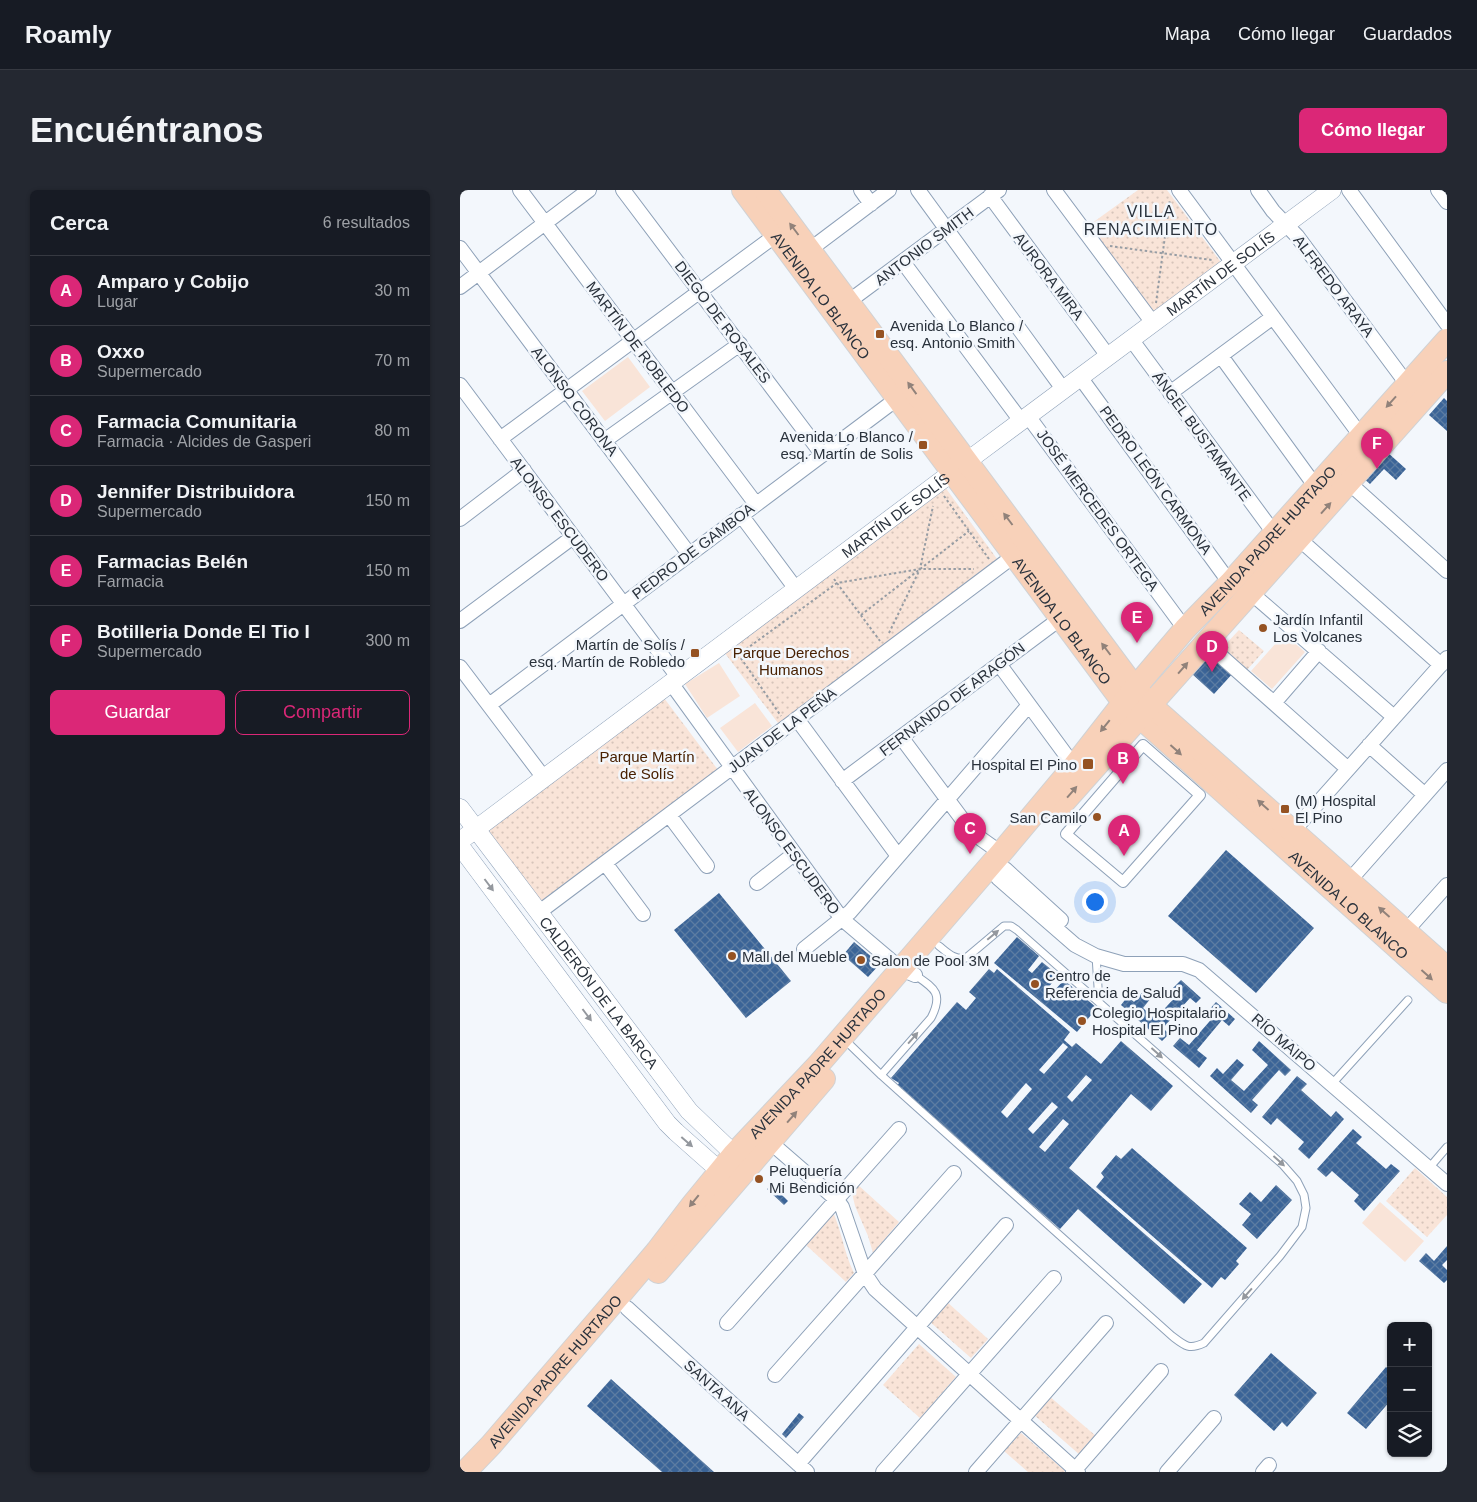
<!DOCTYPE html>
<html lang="es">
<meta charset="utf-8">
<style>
:root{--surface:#171b24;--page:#242831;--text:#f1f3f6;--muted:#9ea1a6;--line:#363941;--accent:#db2777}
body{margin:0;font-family:Helvetica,sans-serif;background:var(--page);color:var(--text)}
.controls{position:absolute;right:15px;bottom:15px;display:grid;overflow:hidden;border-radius:8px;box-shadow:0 1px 4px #0004}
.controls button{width:45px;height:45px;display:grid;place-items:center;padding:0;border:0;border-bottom:1px solid var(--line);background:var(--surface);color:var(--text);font:25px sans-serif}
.you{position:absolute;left:634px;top:711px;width:18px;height:18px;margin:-12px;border:4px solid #fff;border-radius:50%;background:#1a73e8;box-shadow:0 0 0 8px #1a73e833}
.badge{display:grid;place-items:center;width:32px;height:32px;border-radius:50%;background:var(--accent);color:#fff;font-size:16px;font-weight:700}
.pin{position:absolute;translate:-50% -41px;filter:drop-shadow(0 1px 2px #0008)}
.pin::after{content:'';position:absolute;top:26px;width:18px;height:15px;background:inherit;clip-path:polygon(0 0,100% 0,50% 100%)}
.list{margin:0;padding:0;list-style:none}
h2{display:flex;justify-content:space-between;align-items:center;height:65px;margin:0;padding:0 20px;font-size:21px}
h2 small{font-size:16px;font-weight:400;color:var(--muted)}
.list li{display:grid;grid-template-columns:32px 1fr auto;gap:15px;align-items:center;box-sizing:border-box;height:70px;padding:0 20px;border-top:1px solid var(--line)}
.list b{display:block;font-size:19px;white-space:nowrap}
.list p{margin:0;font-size:16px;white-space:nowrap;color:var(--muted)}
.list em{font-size:16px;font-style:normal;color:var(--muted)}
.actions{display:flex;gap:10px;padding:15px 20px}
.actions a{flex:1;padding:11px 0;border:1px solid var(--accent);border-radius:8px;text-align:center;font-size:18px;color:var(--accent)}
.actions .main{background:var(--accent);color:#fff}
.icon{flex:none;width:28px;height:28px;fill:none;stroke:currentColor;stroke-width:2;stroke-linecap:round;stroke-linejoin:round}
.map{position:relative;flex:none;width:987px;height:1282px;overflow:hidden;border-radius:8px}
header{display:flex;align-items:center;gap:30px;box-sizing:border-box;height:70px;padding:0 25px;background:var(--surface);border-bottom:1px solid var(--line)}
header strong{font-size:24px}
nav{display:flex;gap:28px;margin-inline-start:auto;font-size:18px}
.intro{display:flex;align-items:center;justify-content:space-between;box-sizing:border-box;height:120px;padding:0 30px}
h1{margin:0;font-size:35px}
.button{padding:12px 22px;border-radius:8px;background:var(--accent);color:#fff;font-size:18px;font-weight:700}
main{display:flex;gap:30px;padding:0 30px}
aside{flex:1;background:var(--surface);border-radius:8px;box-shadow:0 1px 4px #0004}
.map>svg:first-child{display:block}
.grass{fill:url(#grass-dots)}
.pitch{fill:#f9e4d8}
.building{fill:url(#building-cross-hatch);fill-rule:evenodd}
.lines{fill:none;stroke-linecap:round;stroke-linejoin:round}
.service-casing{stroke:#8ea1b8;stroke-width:9}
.pedestrian-casing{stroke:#8ea1b8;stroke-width:12}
.minor-casing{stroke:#8ea1b8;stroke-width:16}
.tertiary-casing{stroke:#8ea1b8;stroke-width:19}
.primary-casing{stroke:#d0d2d4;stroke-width:24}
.path{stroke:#979da4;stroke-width:2;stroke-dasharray:2.5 2.5;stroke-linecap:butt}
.service{stroke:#fff;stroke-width:7}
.pedestrian{stroke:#fff;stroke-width:10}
.minor{stroke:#fff;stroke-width:14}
.tertiary{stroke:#fff;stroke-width:18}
.primary{stroke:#f8d1b9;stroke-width:22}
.oneway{fill:#91827a}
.oneway2{fill:#94989e}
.poi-dot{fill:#955222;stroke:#f3f7fc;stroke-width:2}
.labels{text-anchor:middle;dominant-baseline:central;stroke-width:5;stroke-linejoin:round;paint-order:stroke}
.street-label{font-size:15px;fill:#2a323c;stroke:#f3f7fc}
.poi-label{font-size:15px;fill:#2a323c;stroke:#f3f7fc;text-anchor:start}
.park-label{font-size:15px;fill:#492102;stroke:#f3f7fc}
.neighbourhood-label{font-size:16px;letter-spacing:1px;fill:#2a323c;stroke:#f3f7fc}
</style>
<header>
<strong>Roamly</strong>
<nav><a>Mapa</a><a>Cómo llegar</a><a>Guardados</a></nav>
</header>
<div class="intro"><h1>Encuéntranos</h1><a class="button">Cómo llegar</a></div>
<main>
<aside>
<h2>Cerca<small>6 resultados</small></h2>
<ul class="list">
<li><span class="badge">A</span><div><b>Amparo y Cobijo</b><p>Lugar</p></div><em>30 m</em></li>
<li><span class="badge">B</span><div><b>Oxxo</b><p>Supermercado</p></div><em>70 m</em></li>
<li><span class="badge">C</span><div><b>Farmacia Comunitaria</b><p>Farmacia · Alcides de Gasperi</p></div><em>80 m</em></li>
<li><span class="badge">D</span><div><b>Jennifer Distribuidora</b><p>Supermercado</p></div><em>150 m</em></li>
<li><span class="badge">E</span><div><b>Farmacias Belén</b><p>Farmacia</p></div><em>150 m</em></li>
<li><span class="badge">F</span><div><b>Botilleria Donde El Tio I</b><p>Supermercado</p></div><em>300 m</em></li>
</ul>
<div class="actions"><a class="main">Guardar</a><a>Compartir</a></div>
</aside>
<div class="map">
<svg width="987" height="1282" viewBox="0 0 987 1282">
<defs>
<pattern id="grass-dots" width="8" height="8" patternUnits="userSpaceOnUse" patternTransform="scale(1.25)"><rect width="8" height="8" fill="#f9e4d8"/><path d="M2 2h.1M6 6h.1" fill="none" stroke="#d6c4ba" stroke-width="1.8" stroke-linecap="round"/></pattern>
<pattern id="building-cross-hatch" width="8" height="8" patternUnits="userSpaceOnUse" patternTransform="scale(1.25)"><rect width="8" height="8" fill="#3b6497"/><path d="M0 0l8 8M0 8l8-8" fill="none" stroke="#5c7ca2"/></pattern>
</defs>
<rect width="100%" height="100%" fill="#f3f7fc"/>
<path class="grass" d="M678,0H707L763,75L694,125L628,36Z
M485,297L540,373L321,537L264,462Z
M779,440L804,461L787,480L762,458Z
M201,504L258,580L82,714L25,640Z
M955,978L987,1007V1025L967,1047L926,1011Z
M397,994L439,1032L413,1063L408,1046L395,1016L392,1003V999Z
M373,1022C382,1042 384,1063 394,1083L386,1092L346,1055Z
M486,1111L528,1149L511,1168L469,1131Z
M459,1154L496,1187L460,1228L423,1195Z
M589,1206L636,1246L620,1265L573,1224Z
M561,1243L605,1281L604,1282H568L544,1261Z"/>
<path class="pitch" d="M168,167L190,197L145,231L122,201Z
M824,444L845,462L812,499L791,481Z
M259,473L280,506L247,528L225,494Z
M295,513L312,536L278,562L260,538Z
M920,1012L964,1051L945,1072L902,1033Z"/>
<path class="building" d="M984,208L987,211V241L969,225Z
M927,262L946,279L936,290L924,279L910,294L903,288Z
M750,461L774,482L754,504L731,483Z
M766,660L854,738L796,803L708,726Z
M259,703L331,791L286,828L214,740Z
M557,747L579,766L568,780L572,783L582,772L598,785L588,798L593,802L604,790L637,818L617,842L534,773Z
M394,752L420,774L408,787L383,765Z
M529,779L534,783L537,779L610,842L604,850L612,857L616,853L641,874L661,851L713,896L691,921L671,904L609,978L742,1094L724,1114L618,1019L600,1039L437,896L439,893L431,888L497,812L506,820L516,808L509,802ZM603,853L608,857L584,884L579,880ZM626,885L632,890L612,912L607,907ZM566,893L572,899L547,928L541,922ZM592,912L598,917L573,944L568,939ZM603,929L609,934L585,962L579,957Z
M721,790L741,808L736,813L730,808L703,838L709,844L702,851L661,815L668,806L674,812L688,796L695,803L683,818L695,829L719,803L713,798Z
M756,812L775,829L769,836L762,830L737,860L747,868L739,878L713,856L720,848L729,855L755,825L749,820Z
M799,851L831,880L825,886L819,880L792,910L798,915L791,923L750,886L757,878L763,884L777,869L784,875L771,890L784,901L808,875L792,860Z
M837,886L847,894L841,900L871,927L876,921L884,929L849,969L838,959L844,952L817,928L811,935L802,927Z
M893,939L902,947L896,953L926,979L931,974L940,981L904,1021L894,1011L899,1005L872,981L866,987L857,979Z
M672,958L787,1058L776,1071L779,1074L765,1090L761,1087L752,1098L636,997L644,987L641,983L656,965L661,969Z
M312,995L328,1011L324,1015L307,999Z
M816,995L832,1010L797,1049L782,1035L791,1024L779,1014L790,1002L801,1012Z
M987,1056V1070L982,1075L987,1080V1090L984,1093L959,1071L966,1063L974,1071Z
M811,1163L857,1203L827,1237L822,1232L814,1241L774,1205Z
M926,1177L931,1181V1210L906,1239L887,1223Z
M151,1189L254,1282H202L127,1216Z
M339,1223L344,1227L326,1248L322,1244Z"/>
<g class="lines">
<defs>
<path id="service" d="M636,766L639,812
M384,849L421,885L712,1146C725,1156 729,1160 744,1153L820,1066L842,1037L846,1018L844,1005L837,991L823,975L557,740L551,736H544L506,768C494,770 488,763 479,756
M421,885L471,828C484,803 474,798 455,785
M872,894L948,810
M969,978L987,957"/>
<path id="pedestrian" d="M683,555L740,605L663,692L606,644Z"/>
<path id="minor" d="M60,0L296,314
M163,0L362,264
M401,0L411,14
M458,0L603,199
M594,0L693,133
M719,0L901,246
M798,0L813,21L837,46L947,194
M889,0L987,134
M978,0L987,12
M530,6L648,166
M0,58L229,364
M344,64L429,0
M443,72L561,231
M0,97L129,0
M388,112L539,0
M671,149L814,343
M761,166L856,297
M620,187L770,393
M0,195L218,487
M710,203L813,127
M568,226L725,439
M40,249L316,45
M144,251L280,154
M888,292L987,381
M281,325L336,399
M0,329L64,280
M838,348L981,475
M790,402L934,527
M0,431L113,347
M745,452L888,579
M539,474L614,576
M0,477L84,588
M211,493L382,729L441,779L455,785
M814,513L859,461
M29,515L438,208
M337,529L438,666
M441,547L508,637L517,646L541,663
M909,555L965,605
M382,591L601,428
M209,625L247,676
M833,641L987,468
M145,673L183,724
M545,679L601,730
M538,688L615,755L636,766L664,774H723L739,780L987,994
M889,691L987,580
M297,693L334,664
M78,723L555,365
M946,741L987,695
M344,759L390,722L569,515
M310,952L377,1010L382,1017L405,1084L415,1099L618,1282
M167,1118L347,1282
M267,1133L439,939
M315,1185L494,983
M338,1274L546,1035
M423,1282L594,1088
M516,1282L646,1133
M613,1282L701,1181
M707,1282L754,1228
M803,1282L809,1275"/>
<g id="tertiary">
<path id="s1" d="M0,618L229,921L274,964L281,974"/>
<path id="s2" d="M0,651L506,272L872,0"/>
<path d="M0,656L207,933L216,942L269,989"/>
</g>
<g id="primary">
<path id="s3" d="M283,0L663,512L987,802"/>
<path d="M305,0L675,498L696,520L987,778"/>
<path d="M596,621L987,182"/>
<path d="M198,1082L364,889"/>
<path id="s4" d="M5,1282L31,1255L164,1100L197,1061L233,1014L274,964L358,875L541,663L614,576L675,498L725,439L770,393L987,150"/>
</g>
</defs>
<use href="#service" class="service-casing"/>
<use href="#pedestrian" class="pedestrian-casing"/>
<use href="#minor" class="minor-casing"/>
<use href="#tertiary" class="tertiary-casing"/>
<use href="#primary" class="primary-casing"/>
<path class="path" d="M650,56L752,70
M696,113L710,9
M484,306L529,369
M374,389L420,451
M401,425L509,341
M429,443L460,379L473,316
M278,464L321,526
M278,465L377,393L460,379H514"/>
<use href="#service" class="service"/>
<use href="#pedestrian" class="pedestrian"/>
<use href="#minor" class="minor"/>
<use href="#tertiary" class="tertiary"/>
<use href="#primary" class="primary"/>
</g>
<defs><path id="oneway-solid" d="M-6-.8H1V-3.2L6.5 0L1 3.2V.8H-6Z" transform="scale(1.25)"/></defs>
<g class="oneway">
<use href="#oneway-solid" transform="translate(334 39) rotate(-127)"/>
<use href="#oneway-solid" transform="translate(452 198) rotate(-126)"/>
<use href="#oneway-solid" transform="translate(931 212) rotate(132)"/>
<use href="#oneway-solid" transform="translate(866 318) rotate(-48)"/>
<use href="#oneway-solid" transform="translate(548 329) rotate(-127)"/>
<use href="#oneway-solid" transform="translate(646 459) rotate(-127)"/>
<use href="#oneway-solid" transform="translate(723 478) rotate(-49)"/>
<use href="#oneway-solid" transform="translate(645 536) rotate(129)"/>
<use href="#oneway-solid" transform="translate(716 560) rotate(42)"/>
<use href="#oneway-solid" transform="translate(612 602) rotate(-49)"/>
<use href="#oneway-solid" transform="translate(803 615) rotate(-138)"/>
<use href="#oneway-solid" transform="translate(924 722) rotate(-138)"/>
<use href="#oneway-solid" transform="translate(967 785) rotate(42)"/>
<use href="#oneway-solid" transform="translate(332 927) rotate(-49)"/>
<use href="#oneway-solid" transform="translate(234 1011) rotate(129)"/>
</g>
<g class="oneway2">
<use href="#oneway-solid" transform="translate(29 695) rotate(53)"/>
<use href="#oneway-solid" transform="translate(533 745) rotate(-40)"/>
<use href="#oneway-solid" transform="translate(127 825) rotate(53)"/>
<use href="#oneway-solid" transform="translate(453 848) rotate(-49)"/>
<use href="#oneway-solid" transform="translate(697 863) rotate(42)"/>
<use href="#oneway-solid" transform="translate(227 952) rotate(41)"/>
<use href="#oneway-solid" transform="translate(819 971) rotate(42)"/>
<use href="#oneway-solid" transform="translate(787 1104) rotate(131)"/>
</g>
<g class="poi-dot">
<rect x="415" y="139" width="10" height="10" rx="2.5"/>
<rect x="458" y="250" width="10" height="10" rx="2.5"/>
<circle cx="803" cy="438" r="5"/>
<rect x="230" y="458" width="10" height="10" rx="2.5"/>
<rect x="622" y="568" width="12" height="12" rx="2.5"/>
<rect x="820" y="614" width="10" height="10" rx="2.5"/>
<circle cx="637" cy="627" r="5"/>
<circle cx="272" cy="766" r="5"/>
<circle cx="401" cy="770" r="5"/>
<circle cx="575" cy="794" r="5"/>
<circle cx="622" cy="831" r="5"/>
<circle cx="299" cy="989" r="5"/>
</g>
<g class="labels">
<g class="street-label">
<text transform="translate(464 56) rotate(-37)">ANTONIO SMITH</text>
<text stroke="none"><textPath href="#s2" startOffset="949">MARTÍN DE SOLÍS</textPath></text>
<text transform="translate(589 86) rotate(53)">AURORA MIRA</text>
<text transform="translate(874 96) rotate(53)">ALFREDO ARAYA</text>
<text stroke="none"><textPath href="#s3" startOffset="131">AVENIDA LO BLANCO</textPath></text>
<text transform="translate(263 132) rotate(53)">DIEGO DE ROSALES</text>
<text transform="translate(178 157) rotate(53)">MARTÍN DE ROBLEDO</text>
<text transform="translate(115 211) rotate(53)">ALONSO CORONA</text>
<text transform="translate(742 246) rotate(54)">ÁNGEL BUSTAMANTE</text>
<text transform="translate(696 290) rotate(54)">PEDRO LEÓN CARMONA</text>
<text transform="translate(638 320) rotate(54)">JOSÉ MERCEDES ORTEGA</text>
<text stroke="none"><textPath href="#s2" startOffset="544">MARTÍN DE SOLÍS</textPath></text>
<text transform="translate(100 329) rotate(53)">ALONSO ESCUDERO</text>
<text stroke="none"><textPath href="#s4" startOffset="1230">AVENIDA PADRE HURTADO</textPath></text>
<text transform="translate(233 361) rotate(-37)">PEDRO DE GAMBOA</text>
<text stroke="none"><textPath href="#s3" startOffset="536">AVENIDA LO BLANCO</textPath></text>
<text transform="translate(492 509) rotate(-37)">FERNANDO DE ARAGÓN</text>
<text transform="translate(322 540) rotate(-37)">JUAN DE LA PEÑA</text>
<text transform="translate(332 661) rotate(54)">ALONSO ESCUDERO</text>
<text stroke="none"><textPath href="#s3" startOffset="941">AVENIDA LO BLANCO</textPath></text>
<text stroke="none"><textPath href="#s1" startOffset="231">CALDERÓN DE LA BARCA</textPath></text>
<text transform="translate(824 852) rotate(41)">RÍO MAIPO</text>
<text stroke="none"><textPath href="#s4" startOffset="540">AVENIDA PADRE HURTADO</textPath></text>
<text stroke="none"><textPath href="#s4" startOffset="135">AVENIDA PADRE HURTADO</textPath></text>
<text transform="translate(257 1200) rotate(42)">SANTA ANA</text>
</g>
<g class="poi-label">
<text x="430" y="135">Avenida Lo Blanco /<tspan x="430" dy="17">esq. Antonio Smith</tspan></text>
<text x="453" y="246" text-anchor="end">Avenida Lo Blanco /<tspan x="453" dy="17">esq. Martín de Solis</tspan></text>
<text x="813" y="429">Jardín Infantil<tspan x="813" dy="17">Los Volcanes</tspan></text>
<text x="225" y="454" text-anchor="end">Martín de Solís /<tspan x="225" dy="17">esq. Martín de Robledo</tspan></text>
<text x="617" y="574" text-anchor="end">Hospital El Pino</text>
<text x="835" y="610">(M) Hospital<tspan x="835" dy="17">El Pino</tspan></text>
<text x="627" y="627" text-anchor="end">San Camilo</text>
<text x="282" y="766">Mall del Mueble</text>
<text x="411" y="770">Salon de Pool 3M</text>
<text x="585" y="785">Centro de<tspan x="585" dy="17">Referencia de Salud</tspan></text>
<text x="632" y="822">Colegio Hospitalario<tspan x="632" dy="17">Hospital El Pino</tspan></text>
<text x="309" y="980">Peluquería<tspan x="309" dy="17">Mi Bendición</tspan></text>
</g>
<g class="park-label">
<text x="331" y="462">Parque Derechos<tspan x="331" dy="17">Humanos</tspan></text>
<text x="187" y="566">Parque Martín<tspan x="187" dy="17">de Solís</tspan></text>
</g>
<g class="neighbourhood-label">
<text x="691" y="21">VILLA<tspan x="691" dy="18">RENACIMIENTO</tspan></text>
</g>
</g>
</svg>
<div class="controls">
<button>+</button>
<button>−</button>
<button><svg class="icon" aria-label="layers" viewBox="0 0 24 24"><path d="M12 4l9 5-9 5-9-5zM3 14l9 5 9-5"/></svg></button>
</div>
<div class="you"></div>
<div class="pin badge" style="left:664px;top:666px">A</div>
<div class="pin badge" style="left:663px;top:594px">B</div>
<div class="pin badge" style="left:510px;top:664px">C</div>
<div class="pin badge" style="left:752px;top:482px">D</div>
<div class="pin badge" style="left:677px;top:453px">E</div>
<div class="pin badge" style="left:917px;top:279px">F</div>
</div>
</main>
